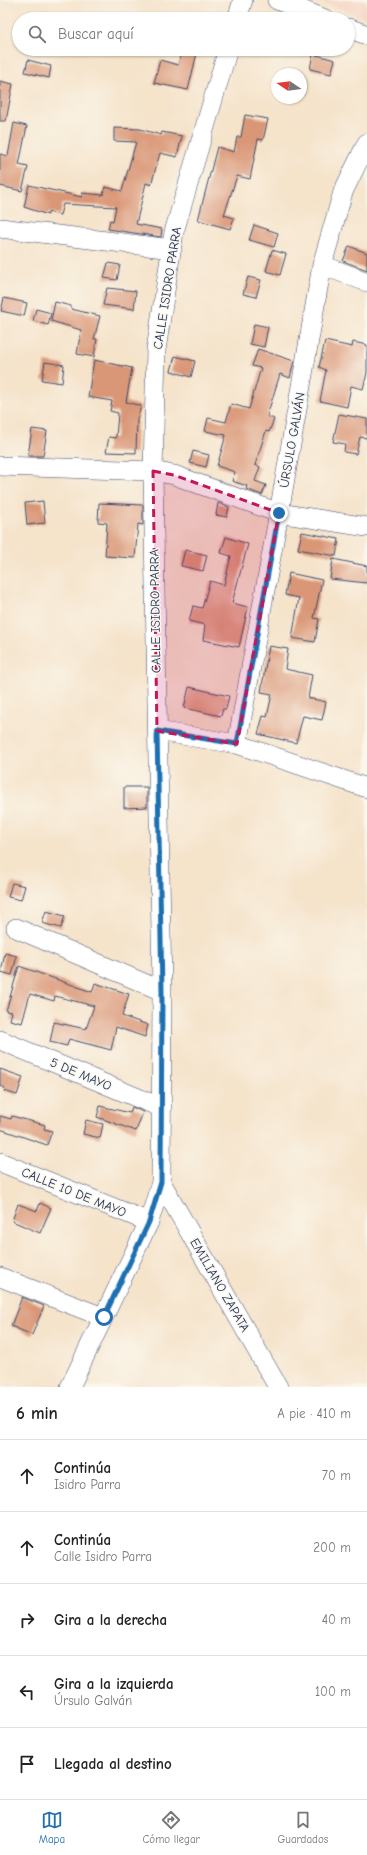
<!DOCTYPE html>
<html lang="es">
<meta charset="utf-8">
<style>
:root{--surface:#fff;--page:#f2f2f2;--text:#222;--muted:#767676;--line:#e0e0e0;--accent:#1f6fb2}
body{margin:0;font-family:"Comic Neue",sans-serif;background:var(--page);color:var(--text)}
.compass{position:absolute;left:271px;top:68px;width:36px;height:36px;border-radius:50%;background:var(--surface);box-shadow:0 1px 3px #0004;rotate:283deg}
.stop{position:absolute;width:12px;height:12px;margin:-9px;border:3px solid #1f6fb2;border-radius:50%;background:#fff}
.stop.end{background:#1f6fb2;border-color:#fff;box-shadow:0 1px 4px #0008}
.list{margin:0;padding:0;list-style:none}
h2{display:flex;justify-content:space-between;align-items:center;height:52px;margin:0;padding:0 16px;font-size:17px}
h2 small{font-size:13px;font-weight:400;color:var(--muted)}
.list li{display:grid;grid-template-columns:26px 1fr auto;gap:12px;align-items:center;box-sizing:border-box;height:72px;padding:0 16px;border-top:1px solid var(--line)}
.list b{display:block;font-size:15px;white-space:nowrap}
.list p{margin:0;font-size:13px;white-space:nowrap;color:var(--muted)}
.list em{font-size:13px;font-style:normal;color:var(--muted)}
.icon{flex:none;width:22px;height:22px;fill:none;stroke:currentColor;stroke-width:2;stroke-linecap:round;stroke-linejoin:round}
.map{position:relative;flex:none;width:367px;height:1387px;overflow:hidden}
.search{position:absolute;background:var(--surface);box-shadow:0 1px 3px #0004;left:12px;right:12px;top:12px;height:44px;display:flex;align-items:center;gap:10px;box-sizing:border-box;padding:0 14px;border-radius:22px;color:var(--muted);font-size:15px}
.sheet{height:412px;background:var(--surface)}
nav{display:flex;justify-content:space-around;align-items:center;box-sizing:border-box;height:56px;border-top:1px solid var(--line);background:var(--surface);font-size:11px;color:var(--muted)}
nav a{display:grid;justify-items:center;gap:2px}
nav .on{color:var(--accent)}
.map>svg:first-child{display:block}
.built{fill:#f4d3c0}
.building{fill:#da9777}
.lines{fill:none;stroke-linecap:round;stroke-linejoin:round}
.minor-casing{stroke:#3c4a6e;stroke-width:20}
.minor{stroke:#fff;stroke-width:19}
.route{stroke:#1f6fb2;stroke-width:5}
.marked{fill:#c2185b;fill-opacity:0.2;stroke:#c2185b;stroke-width:3;stroke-dasharray:8 5;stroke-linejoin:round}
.labels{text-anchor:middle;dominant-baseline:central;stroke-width:3;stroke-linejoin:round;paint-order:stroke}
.street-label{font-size:13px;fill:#1b2f5e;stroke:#fbf7ec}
</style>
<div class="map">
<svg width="367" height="1387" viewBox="0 0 367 1387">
<rect width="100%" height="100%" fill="#fbf7ec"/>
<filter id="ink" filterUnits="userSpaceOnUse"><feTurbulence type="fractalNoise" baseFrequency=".025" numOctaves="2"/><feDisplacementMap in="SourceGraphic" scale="8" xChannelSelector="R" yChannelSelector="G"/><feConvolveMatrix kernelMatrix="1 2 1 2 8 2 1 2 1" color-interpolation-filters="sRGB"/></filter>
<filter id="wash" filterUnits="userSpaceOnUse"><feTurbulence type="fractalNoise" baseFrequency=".012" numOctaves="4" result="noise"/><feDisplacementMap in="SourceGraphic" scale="16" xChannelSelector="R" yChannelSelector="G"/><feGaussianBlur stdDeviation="0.9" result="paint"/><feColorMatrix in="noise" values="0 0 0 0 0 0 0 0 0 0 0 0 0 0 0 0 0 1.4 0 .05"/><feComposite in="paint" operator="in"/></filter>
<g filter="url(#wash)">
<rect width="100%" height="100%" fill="#f5e3ca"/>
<path class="built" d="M316,0H367V19Z"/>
<g id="blocks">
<path class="building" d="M183,49H198L188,90L154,83L160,60L178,65Z
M313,54L335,60L331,74L310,69Z
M28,60L51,66L49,78L25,72Z
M0,81L13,84L6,121H0Z
M245,115L268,119L263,140L258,139L250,179L237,176L224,215L234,218L230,229L198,220L217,147L234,152L237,137H241Z
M14,123L27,126L19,165L28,167L22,191L0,186V154L8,156Z
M114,128L140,129L161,135L162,132L182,136L177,157L160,153L151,185L146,183L136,224L162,229L161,237L108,229L110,220L113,221L116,207L63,204L60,215L48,212V215L24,207L29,185L82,197V193L103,195L105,187L122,191L136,142L114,141Z
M254,225L278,233L274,247L249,240Z
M349,246L367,253V270L343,261Z
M272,250L286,254L280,275L266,271Z
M108,263L120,265L117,280L104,278Z
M248,277L261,280L256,297L243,294Z
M107,288L136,291L134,309L103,305Z
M4,298L27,303L24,316L1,311Z
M55,302L71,306V309L100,316L94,339H97L94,357L77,354L81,330L51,321Z
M36,309L51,313L48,325L33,321Z
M254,324L268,327L264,347L250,344Z
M325,341L352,347L353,342L367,345V373L363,389L351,386L347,407L320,401L326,370L319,367Z
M258,349L294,361L290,378L280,374L267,416L274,419L269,432L266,431L255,465L260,467L255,481L266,485L262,495L246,489L247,486L232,481L235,472L217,466L226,435L205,431L208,418L226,422L231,404L249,409L261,368L252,366Z
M175,356L195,361L191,377L171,371Z
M94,360L132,368L126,402L141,406L137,420L136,453L106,452L109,437L116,438L118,413L110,411L112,401L88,397Z
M45,362L64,365L62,383L42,380Z
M339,414L367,419V438L360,437L356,454L344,452L345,444L333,442Z
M32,429L47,431L43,456H28Z
M193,451L209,455L206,467L190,463Z
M43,501L45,523L27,525L25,503Z
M99,503L143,505V525L138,524L135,558L105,556L107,523L98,522Z
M218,503L229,507L227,517L216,515Z
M302,532L339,539L336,556L298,549Z
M226,537L248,544L232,603L248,607L239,647L203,640L205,625L189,621L193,606L202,608L210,581L224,585L231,556L221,553Z
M185,550L207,555L203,571L181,566Z
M333,559L367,566V583L330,579Z
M289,573L322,580L314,618L319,619L315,642L292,638L299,598L285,595Z
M269,646L288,649L285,669L312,675L308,698L326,702L322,720L303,716L296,743L258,734L263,716L267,717L272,694L261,692Z
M189,687L229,696L226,709H223L221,716L184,708Z
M124,787H147V807L124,808Z
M12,883L25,886L21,900L8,897Z
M46,911L65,916L61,928L42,923Z
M5,953L17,956L12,975L1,972Z
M19,966L92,992L95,983L129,994L122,1016L148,1025L145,1037L116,1027L111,1050L69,1039L67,1046L50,1042L54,1022L86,1029L94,1006L55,996L54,1001L30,994L22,1023L10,1020L12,1012L6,1011Z
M0,1069L23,1077L17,1095L4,1091L5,1088L0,1086Z
M100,1106L130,1113L132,1107L143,1112L136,1131L97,1117Z
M0,1116L11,1119L12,1116L45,1125L44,1129L52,1131L47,1145L0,1129Z
M86,1120L103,1124L100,1138L83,1134Z
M40,1203L51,1208L40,1233L12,1221L18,1204L37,1211Z
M22,1297L44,1306L32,1335L11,1326Z"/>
</g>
</g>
<g filter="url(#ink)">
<use href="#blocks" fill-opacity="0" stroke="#3c4a6e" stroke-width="1"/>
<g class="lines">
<defs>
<path id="minor" d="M277,0L325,19
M237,19L243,0
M348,28L367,35
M0,228L172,249
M322,265L367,282
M0,466L153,471L174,475L279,513L367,527
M157,731L237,744L367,788
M237,744L279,513L322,265L343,192L367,143
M16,928L162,991
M0,1040L162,1108
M0,1162L149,1222
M161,1182L278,1387
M0,1277L103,1317
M70,1387L149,1222L161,1182L162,991L153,471L156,350L174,232L228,49"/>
</defs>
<use href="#minor" class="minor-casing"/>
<use href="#minor" class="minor"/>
</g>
</g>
<g class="lines" filter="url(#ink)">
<path class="route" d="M104,1317L149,1222L161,1182L162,991L157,731L237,744L279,513"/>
</g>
<path class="marked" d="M153,471L174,475L279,513L237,744L157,731Z"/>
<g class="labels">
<g class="street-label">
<text transform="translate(167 288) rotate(-81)">CALLE ISIDRO PARRA</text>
<text transform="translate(292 440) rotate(-80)">ÚRSULO GALVÁN</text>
<text transform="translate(155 611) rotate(-91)">CALLE ISIDRO PARRA</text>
<text transform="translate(81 1074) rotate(23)">5 DE MAYO</text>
<text transform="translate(74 1192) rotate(22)">CALLE 10 DE MAYO</text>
<text transform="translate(220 1285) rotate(60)">EMILIANO ZAPATA</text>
</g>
</g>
</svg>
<svg class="compass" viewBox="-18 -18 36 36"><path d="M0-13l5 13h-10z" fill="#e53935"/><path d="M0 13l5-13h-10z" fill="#767676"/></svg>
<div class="stop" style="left:104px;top:1317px"></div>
<div class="stop end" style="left:279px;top:513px"></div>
<div class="search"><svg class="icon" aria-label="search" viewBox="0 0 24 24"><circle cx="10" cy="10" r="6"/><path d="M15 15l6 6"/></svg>Buscar aquí</div>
</div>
<section class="sheet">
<h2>6 min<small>A pie · 410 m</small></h2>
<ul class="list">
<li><svg class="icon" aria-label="ahead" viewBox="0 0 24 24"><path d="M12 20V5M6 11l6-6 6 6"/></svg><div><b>Continúa</b><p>Isidro Parra</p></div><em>70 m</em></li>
<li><svg class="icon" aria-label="ahead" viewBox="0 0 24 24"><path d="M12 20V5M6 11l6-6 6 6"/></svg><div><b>Continúa</b><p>Calle Isidro Parra</p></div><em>200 m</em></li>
<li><svg class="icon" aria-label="right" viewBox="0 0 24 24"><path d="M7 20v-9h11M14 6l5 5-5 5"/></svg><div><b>Gira a la derecha</b></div><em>40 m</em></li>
<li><svg class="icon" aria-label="left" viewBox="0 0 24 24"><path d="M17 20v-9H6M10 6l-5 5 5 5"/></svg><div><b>Gira a la izquierda</b><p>Úrsulo Galván</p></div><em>100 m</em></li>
<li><svg class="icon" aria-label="arrive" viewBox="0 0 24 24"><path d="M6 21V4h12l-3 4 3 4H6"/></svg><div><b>Llegada al destino</b></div></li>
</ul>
</section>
<nav>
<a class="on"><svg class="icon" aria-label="map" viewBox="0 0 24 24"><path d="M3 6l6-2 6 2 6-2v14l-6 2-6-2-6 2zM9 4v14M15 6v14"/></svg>Mapa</a>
<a><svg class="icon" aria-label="directions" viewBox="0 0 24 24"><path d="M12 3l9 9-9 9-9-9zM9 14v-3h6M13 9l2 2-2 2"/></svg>Cómo llegar</a>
<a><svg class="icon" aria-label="saved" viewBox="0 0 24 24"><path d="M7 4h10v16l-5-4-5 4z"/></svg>Guardados</a>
</nav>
